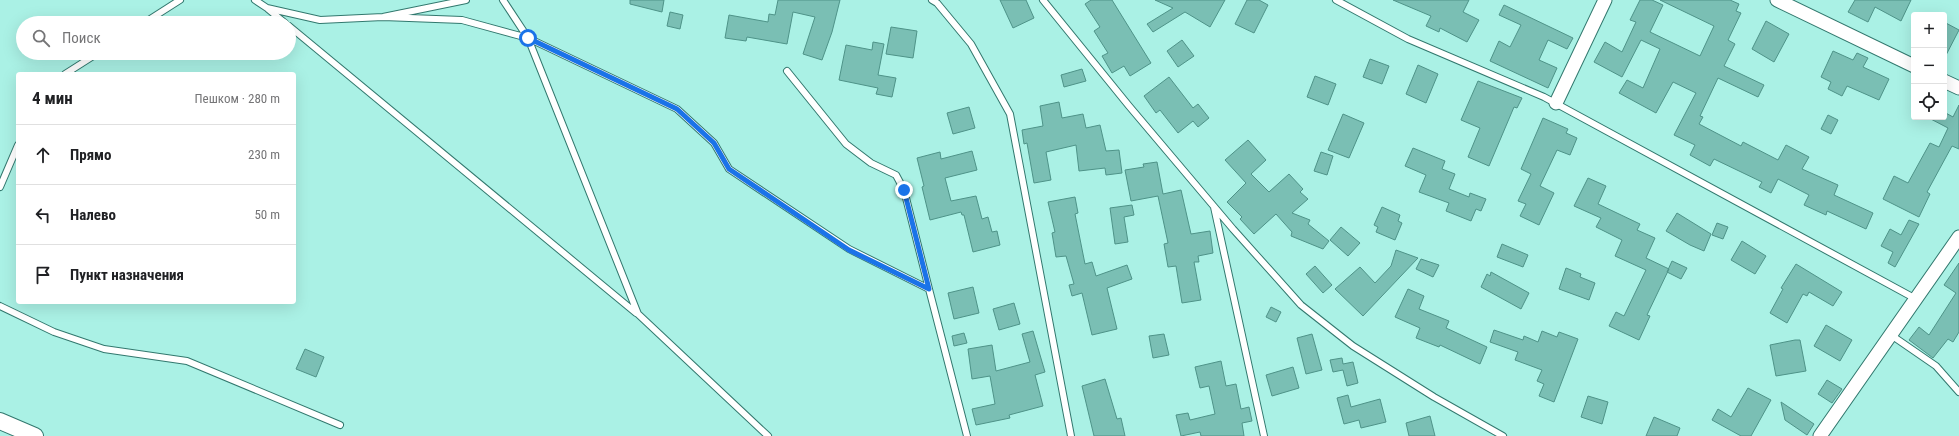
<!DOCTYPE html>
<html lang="ru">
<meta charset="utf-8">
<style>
:root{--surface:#fff;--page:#f6f6f6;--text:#202124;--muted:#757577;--line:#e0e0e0}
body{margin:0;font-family:"Roboto Condensed",sans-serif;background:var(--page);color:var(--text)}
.controls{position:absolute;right:12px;top:12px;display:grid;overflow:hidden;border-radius:4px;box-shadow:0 4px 16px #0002}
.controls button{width:36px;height:36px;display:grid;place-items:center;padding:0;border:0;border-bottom:1px solid var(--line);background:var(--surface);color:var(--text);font:20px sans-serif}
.stop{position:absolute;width:12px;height:12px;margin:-9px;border:3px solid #1a73e8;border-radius:50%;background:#fff}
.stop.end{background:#1a73e8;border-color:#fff;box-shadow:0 1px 4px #0008}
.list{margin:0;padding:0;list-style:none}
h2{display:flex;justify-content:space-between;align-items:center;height:52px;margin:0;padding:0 16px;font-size:17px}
h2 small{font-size:13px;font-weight:400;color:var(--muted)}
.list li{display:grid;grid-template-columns:26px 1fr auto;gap:12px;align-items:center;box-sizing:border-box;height:60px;padding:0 16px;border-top:1px solid var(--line)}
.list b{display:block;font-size:15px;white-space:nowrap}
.list em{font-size:13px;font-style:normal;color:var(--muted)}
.icon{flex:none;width:22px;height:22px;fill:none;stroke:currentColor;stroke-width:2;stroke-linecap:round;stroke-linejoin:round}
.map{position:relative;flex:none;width:1959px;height:436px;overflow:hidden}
.search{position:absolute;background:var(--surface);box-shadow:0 4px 16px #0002;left:16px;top:16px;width:280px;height:44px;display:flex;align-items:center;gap:10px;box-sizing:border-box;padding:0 14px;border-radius:22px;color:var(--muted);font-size:15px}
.panel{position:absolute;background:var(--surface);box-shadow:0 4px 16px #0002;left:16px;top:72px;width:280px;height:232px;border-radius:4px}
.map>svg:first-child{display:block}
.building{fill:#7abfb4;stroke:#4e9388}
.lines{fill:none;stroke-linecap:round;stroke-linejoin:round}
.service-casing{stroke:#32786e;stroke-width:8}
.minor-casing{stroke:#32786e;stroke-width:15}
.tertiary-casing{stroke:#32786e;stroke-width:18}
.service{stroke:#fff;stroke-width:6}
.minor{stroke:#fff;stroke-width:13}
.tertiary{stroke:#fff;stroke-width:16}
.route{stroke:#1a73e8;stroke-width:5}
</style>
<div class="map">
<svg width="1959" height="436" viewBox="0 0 1959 436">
<rect width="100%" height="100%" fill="#aaf1e5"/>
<path class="building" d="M630,0H664L662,12L630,4Z
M778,0H840L832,32L822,60L803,54L815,17L793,12L787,44L747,37L746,41L725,38L729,15L768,22L769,14L775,15Z
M1000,0H1026L1034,18L1013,28Z
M1091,0H1112L1151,63L1130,76L1124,66L1112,73L1102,56L1108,53L1094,31L1100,27L1085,4Z
M1155,0H1225L1210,27L1185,12L1153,32L1147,24L1173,8Z
M1247,0H1259L1268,5L1254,33L1235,24Z
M1393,0H1469L1463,12L1479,20L1467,42L1440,28L1439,32L1426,26L1431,16Z
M1640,0H1652L1663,5L1650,32L1700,56L1714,26L1660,0H1730L1739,4L1736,11L1741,13L1728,40L1735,44L1724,66L1764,85L1758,97L1718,78L1700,116L1703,117L1699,124L1741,146L1743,142L1778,160L1786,145L1809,157L1802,169L1838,185L1834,195L1873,213L1866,229L1827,211L1826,215L1804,205L1809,195L1778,179L1771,193L1759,187L1762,182L1714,159L1710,166L1690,155L1695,145L1674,135L1696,93L1673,82L1656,113L1619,93L1627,80L1643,88L1660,49L1641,40L1622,77L1594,62L1605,42L1622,52L1636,22L1630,20Z
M1855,0H1911L1901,21L1875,7L1868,22L1848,12Z
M1504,5L1573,38L1567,49L1548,40L1539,60L1557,68L1548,88L1490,61L1499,41L1510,47L1521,25L1499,15Z
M670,12L683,15L680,29L667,26Z
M1766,21L1789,34L1774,62L1752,49Z
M1944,22L1959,30L1944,59Z
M891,27L917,31L913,58L886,54Z
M1182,40L1194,56L1178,67L1167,51Z
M873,42L884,44L878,75L896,78L892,97L876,94L878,88L839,80L846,45L872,50Z
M1833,51L1853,60L1857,53L1868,58L1863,67L1889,79L1879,100L1847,86L1842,96L1828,89L1831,82L1821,77Z
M1370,59L1389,66L1382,84L1363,77Z
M1418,65L1438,74L1426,103L1406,94Z
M1082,69L1086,81L1064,87L1061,75Z
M1315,76L1336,84L1328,105L1307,97Z
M1169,77L1193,108L1198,104L1209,118L1198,127L1193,121L1178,133L1160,110L1156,113L1144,96Z
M1478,81L1522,98L1517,108L1514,107L1489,166L1468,157L1480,128L1461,120Z
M1059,102L1062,118L1083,114L1086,128L1100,125L1106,151L1119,150L1122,173L1106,175L1105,168L1079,171L1076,145L1046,152L1051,180L1034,183L1027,143L1024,144L1022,130L1043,126L1040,106Z
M1959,105V149L1952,146L1927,192L1930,194L1919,217L1883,199L1894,176L1908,183L1930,143L1939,147L1948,128L1927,117H1944V112L1953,117Z
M969,107L975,128L953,134L947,113Z
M1343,114L1364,123L1349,158L1328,150Z
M1828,115L1838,120L1831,134L1821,129Z
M1543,118L1568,129L1566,133L1577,138L1570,155L1557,150L1540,186L1554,193L1539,225L1520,216L1526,204L1518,201L1531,174L1521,169Z
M1248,140L1266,160L1251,174L1269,192L1289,174L1303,189L1300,192L1308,199L1292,213L1310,220L1308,224L1329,241L1323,249L1291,236L1292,232L1276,214L1254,234L1240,219L1242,217L1227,202L1246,183L1225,160Z
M1413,148L1445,161L1442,169L1455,174L1449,189L1469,197L1470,193L1486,199L1481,211L1476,209L1471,221L1446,211L1449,203L1419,192L1426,175L1405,166Z
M972,151L977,170L945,178L951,201L976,196L982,219L988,217L992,232L997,231L1000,245L973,252L964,215H962L961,212L930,220L922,187L924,186L917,158L940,152L941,159Z
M1321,152L1333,156L1327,175L1314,171Z
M1157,162L1163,194L1181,190L1191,234L1210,231L1213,253L1198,256L1199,262H1194L1201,300L1182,303L1176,266L1168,267L1164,244L1168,243L1158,196L1131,201L1125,170L1144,167L1143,164Z
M1588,178L1606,186L1598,204L1640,224L1637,230L1655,238L1646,258L1669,269L1647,315L1650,316L1639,340L1609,326L1616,312L1624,316L1646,270L1615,256L1622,240L1596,227L1601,218L1574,206Z
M1075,197L1078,213L1075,214L1085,264L1092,262L1096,276L1127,265L1132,279L1107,288L1117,329L1092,335L1082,293L1072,296L1069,285L1074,284L1066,256L1056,257L1052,233L1055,232L1048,202Z
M1132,205L1134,215L1124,217L1128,242L1115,244L1110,208Z
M1382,207L1400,215L1398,221L1402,223L1395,240L1376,232L1378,227L1374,225Z
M1677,213L1711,234L1704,251L1690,245L1666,231Z
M1909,220L1919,224L1895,267L1888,263L1893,252L1881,246L1890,229L1901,235Z
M1717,223L1728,227L1723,239L1712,235Z
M1341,227L1360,243L1348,256L1330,240Z
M1742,241L1766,256L1755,274L1731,260Z
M1502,244L1528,255L1523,267L1497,257Z
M1396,250L1418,258L1363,316L1335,289L1360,267L1375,283L1391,266Z
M1421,259L1439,265L1433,277L1416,269Z
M1672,261L1687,268L1681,279L1667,272Z
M1959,263V332L1953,342L1948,339L1933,358L1909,340L1919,327L1929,335L1956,293L1944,285Z
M1796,264L1842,292L1833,306L1809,292L1807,296L1803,294L1787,323L1770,313L1783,289L1781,288Z
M1315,266L1332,285L1323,293L1306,274Z
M1566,268L1581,274L1580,277L1595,283L1589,300L1559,289Z
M1491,272L1529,293L1521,309L1481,287L1487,274L1490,276Z
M973,287L979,313L954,319L948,293Z
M1408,289L1424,296L1419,309L1449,321L1446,328L1487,347L1480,364L1440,345L1439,347L1416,338L1420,328L1395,317Z
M1014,303L1020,324L999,330L993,309Z
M1271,307L1281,312L1276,322L1266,317Z
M1826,325L1852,340L1840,361L1814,346Z
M1494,330L1523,340L1524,336L1538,342L1542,331L1557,337L1559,332L1578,339L1554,402L1539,396L1544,384L1537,381L1542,370L1515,360L1518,352L1490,342Z
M1033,331L1045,372L1035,375L1043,406L1009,415L1010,418L976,425L972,409L995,404L990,376L972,379L968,349L992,345L996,371L1030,362L1022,334Z
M964,333L967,343L954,346L952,336Z
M1164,334L1169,355L1153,358L1149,336Z
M1312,334L1322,370L1306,374L1297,338Z
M1795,340H1800L1806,371L1776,376L1770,345Z
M305,349L324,357L316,377L296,369Z
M1342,358L1343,364L1353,362L1358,383L1347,386L1343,370L1333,372L1330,360Z
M1221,361L1226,386L1236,384L1241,409L1249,407L1252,421L1242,423L1244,436H1201L1200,432L1181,436L1176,415L1188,413L1190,420L1215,414L1209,386L1200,388L1195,367Z
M1293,367L1299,388L1272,396L1266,375Z
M1105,379L1117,419L1121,418L1125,436H1094L1082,386Z
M1827,380L1842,389L1832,403L1818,394Z
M1748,388L1771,400L1751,436H1741L1712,420L1718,409L1731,417Z
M1348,395L1351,407L1380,399L1386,422L1361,428L1359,420L1344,424L1337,398Z
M1588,396L1608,402L1602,424L1581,417Z
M1781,402L1814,424L1807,435L1785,420Z
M1430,416L1435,436H1409L1406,423Z
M1654,417L1680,428L1677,436H1646Z"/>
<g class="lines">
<defs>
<path id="service" d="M255,0L267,8L320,20L383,17L466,0
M503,0L528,38L677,109L714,143L729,169L849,249L929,289L967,436
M932,0L937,3L971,44L1010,114L1071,436
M1043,0L1129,106L1233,229L1301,305L1353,346L1434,397L1503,436
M1336,0L1408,39L1544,97L1916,299
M268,9L285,23
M383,17L462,20L528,38L638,314L768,436
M144,23L180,0
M289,26L636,313
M787,71L846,144L871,163L896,175L904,190L929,289
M65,74L98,53
M0,187L18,145
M1214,207L1264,436
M0,306L54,332L104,349L187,361L340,425
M1891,335L1936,366L1959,392"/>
<path id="minor" d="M1777,0L1914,66
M1944,81L1959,88
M1556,103L1605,0
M1820,436L1959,237"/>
<path id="tertiary" d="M0,421L35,436"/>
</defs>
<use href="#service" class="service-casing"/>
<use href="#minor" class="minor-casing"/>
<use href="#tertiary" class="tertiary-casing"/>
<use href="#service" class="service"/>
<use href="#minor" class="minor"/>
<use href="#tertiary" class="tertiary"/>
</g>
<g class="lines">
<path class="route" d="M528,38L677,109L714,143L729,169L849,250L929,289L904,190"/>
</g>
</svg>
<div class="controls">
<button>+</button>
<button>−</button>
<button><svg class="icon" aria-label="locate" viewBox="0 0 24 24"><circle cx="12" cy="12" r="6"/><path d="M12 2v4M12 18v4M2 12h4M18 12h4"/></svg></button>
</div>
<div class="stop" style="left:528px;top:38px"></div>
<div class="stop end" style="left:904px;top:190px"></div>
<div class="search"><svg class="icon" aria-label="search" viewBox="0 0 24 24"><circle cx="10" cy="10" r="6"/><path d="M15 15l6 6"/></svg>Поиск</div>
<section class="panel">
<h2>4 мин<small>Пешком · 280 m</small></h2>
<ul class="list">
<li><svg class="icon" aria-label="ahead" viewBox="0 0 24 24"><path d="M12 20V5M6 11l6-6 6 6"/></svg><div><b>Прямо</b></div><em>230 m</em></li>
<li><svg class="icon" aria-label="left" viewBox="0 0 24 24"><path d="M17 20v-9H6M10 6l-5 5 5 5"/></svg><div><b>Налево</b></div><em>50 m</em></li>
<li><svg class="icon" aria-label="arrive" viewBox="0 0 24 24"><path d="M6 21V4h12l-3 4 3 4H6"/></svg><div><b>Пункт назначения</b></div></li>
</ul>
</section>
</div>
